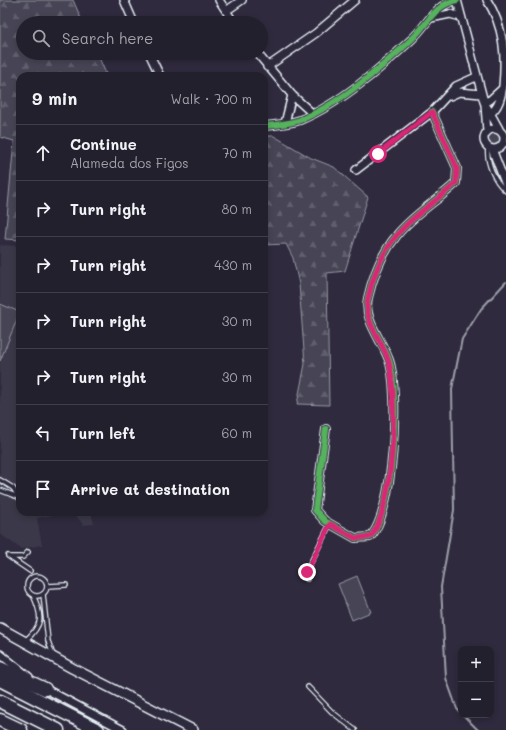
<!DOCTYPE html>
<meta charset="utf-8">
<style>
:root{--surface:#23202e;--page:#2b2836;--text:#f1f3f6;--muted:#a3a3aa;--line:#403e4a}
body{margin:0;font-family:Mali,sans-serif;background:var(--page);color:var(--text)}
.controls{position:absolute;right:12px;bottom:12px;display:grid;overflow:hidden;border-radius:8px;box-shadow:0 2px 6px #0003}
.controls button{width:36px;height:36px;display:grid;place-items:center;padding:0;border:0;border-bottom:1px solid var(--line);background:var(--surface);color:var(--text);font:20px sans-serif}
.stop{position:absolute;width:12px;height:12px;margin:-9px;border:3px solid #db2777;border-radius:50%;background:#fff}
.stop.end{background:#db2777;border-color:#fff;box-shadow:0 1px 4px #0008}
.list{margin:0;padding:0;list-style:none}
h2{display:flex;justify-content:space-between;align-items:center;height:52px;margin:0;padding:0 16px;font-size:17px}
h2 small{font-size:13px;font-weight:400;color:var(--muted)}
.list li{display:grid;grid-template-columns:26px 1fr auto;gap:12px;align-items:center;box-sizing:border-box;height:56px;padding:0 16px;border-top:1px solid var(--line)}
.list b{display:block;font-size:15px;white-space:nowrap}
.list p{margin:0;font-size:13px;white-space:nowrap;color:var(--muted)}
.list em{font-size:13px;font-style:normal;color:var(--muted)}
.icon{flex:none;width:22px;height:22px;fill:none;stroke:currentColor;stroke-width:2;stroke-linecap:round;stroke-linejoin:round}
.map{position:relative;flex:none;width:506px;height:730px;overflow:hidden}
.search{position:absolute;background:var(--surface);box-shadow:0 2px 6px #0003;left:16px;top:16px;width:252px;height:44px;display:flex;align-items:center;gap:10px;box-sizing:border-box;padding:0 14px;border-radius:22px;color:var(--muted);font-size:15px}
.panel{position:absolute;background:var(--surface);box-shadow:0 2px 6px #0003;left:16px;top:72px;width:252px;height:444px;border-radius:12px}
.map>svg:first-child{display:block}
.built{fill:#3b3749}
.forest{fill:url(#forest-firs);stroke:#979aa6}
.garden{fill:#464455;stroke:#979aa6}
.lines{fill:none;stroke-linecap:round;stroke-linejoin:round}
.stream{stroke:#9c9fab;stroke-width:2}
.lane-casing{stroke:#e8f1f8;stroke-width:6}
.street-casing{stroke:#e8f1f8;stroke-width:10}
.secondary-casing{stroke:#e8f1f8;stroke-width:12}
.highway-casing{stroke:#e8f1f8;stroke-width:15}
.lane{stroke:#2f2a3d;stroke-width:3.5}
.street{stroke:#2f2a3d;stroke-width:7}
.secondary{stroke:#2f2a3d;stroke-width:9}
.highway{stroke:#2f2a3d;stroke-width:12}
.cycleway-casing{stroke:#2f2a3d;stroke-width:8}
.cycleway{stroke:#56b35d;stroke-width:6}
.route{stroke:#db2777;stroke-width:5}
</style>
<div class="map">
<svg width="506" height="730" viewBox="0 0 506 730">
<defs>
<pattern id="forest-firs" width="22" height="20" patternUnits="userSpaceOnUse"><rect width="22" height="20" fill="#464455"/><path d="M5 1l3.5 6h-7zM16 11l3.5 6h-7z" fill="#615f6e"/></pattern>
</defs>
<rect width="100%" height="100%" fill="#2f2a3d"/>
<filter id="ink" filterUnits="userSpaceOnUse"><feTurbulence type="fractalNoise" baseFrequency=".025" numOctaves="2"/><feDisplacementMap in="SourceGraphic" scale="8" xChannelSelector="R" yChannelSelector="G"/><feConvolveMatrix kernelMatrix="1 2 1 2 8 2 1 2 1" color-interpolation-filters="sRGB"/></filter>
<g filter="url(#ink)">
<path class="built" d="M0,245L20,246V512H67L37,518L42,545L21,549L0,534Z
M73,512H91L94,524L83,525Z"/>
<path class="forest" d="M0,0H73L83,23H23V53H97L107,76H20V240L5,239L14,141L0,137Z
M264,136H274L311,158L334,167L368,197L345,271L327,273L329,405L297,404L305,364L299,284L293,258L286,244L264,245Z"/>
<path class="garden" d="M486 139a8 8 0 1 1 16 0a8 8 0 1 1-16 0Z
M0,304L20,312L0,361Z
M357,576L371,612L352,620L338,584Z"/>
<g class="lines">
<path class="stream" d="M461,713L457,709L446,678L441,587L454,510L452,389L462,339L481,309L506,282
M463,715L478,730"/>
<defs>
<path id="lane" d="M504,141L506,144
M488,147C486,162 494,181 506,191
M0,480L13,488L20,499
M0,490L18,497
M8,556L30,571
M10,557H23L28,552
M27 586a10 10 0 1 1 20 0a10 10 0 1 1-20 0Z
M307,579V570L330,524
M48,586L66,585
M43,594L48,641L53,655
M25,641C43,625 43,617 33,595
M308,687L332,712L355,730"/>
<path id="street" d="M124,0L134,23
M219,0L234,23
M457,0L484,102L499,129
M487,0C504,27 506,55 503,86C501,97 499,107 490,114
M226,11L242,0
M431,18L450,14L461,17
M149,53L160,76
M257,53L292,95L313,114
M267,67L316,33L355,0
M450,96L459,92L481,94
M484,102L490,100L502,89
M485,105L487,132
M285,123L292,95
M264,126C276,125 289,124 300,120C340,104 381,68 412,39C428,24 434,5 457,0
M484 139a10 10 0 1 1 20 0a10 10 0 1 1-20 0Z
M492,149L506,185
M356,170L432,112L456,86L476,77
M326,429L315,510L325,521L355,538L370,537C394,514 400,391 389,360C382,340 363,320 368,298C373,276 383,252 397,235C413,215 437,201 456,183L457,168L432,112
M0,654L29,677
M42,687L123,730"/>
<path id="secondary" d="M0,628L72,668L193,730"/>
<path id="highway" d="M0,668L45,689
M0,680L98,730
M0,701L58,730
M0,720L21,730"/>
</defs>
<use href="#lane" class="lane-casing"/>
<use href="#street" class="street-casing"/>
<use href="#secondary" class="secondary-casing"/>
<use href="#highway" class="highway-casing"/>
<use href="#lane" class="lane"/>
<use href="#street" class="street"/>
<use href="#secondary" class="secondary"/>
<use href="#highway" class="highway"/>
<defs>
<path id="cycleway" d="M264,126C276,125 289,124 300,120C340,104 381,68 412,39C428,24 434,5 457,0
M326,429L315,510L325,521L355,538L370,537C394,514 400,391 389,360C382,340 363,320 368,298C373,276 383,252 397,235C413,215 437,201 456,183L457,168L432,112"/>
</defs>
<use href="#cycleway" class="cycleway-casing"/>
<use href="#cycleway" class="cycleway"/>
</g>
</g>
<g class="lines" filter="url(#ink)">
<path class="route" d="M307,572L330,524L355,538L370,537C394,513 398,395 389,363C384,341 362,322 368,298C373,276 383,252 397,235C413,215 437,201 456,183L457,168L432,112L378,154"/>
</g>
</svg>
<div class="controls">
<button>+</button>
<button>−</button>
</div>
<div class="stop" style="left:378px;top:154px"></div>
<div class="stop end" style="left:307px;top:572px"></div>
<div class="search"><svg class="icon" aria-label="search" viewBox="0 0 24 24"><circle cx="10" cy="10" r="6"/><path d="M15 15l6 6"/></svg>Search here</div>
<section class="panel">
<h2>9 min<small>Walk · 700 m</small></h2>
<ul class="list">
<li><svg class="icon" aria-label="ahead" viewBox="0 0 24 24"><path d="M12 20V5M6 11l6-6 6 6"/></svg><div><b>Continue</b><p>Alameda dos Figos</p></div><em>70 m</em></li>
<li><svg class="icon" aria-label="right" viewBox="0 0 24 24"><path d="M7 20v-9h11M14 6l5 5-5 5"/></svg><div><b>Turn right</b></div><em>80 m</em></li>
<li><svg class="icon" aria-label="right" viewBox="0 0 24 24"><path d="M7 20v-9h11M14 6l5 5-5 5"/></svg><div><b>Turn right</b></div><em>430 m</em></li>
<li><svg class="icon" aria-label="right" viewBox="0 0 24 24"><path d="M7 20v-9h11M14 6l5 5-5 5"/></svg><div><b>Turn right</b></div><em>30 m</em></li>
<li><svg class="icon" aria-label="right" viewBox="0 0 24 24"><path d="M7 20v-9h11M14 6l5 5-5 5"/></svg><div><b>Turn right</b></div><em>30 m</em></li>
<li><svg class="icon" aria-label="left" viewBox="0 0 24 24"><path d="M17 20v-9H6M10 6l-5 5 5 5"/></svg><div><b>Turn left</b></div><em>60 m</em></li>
<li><svg class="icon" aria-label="arrive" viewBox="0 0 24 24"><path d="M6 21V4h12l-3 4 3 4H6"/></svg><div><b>Arrive at destination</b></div></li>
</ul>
</section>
</div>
